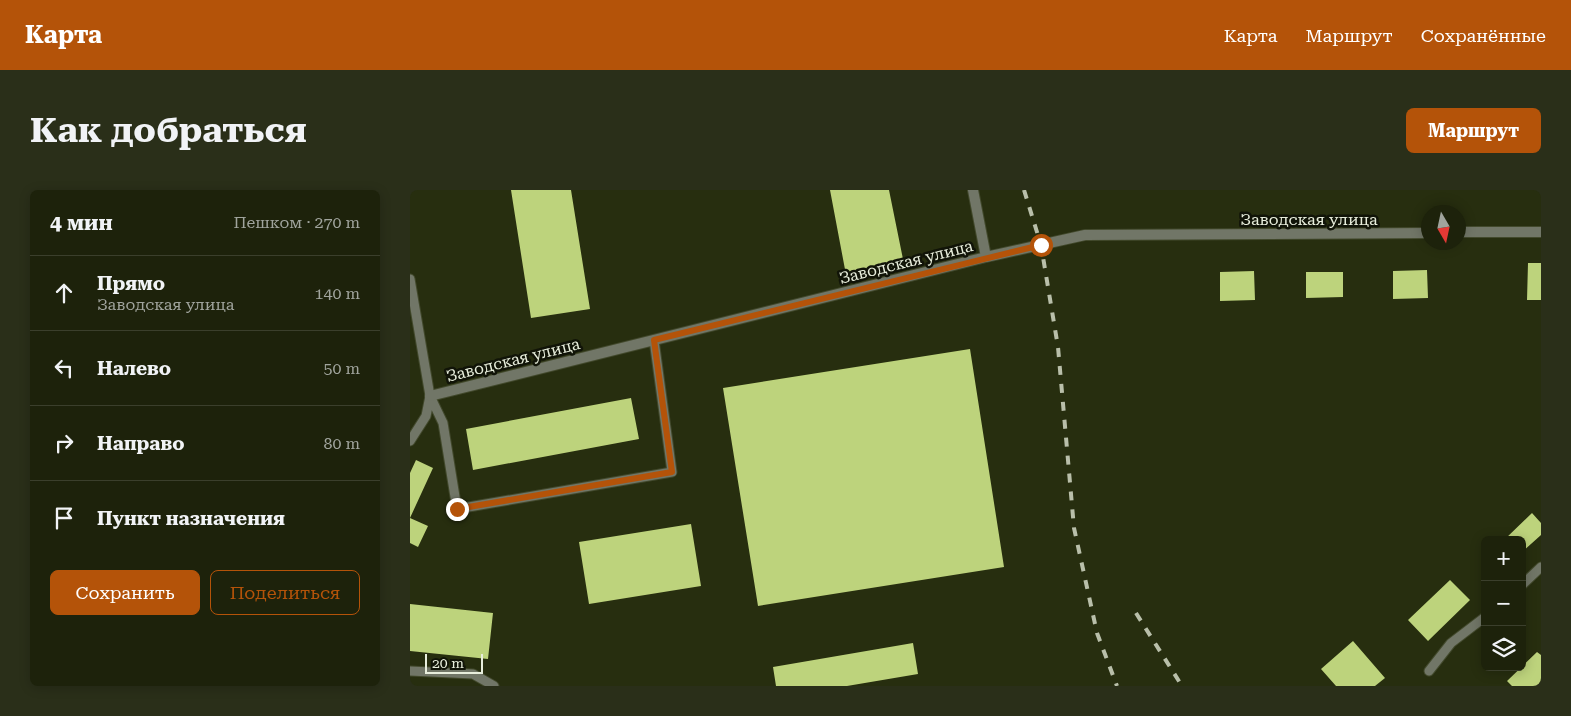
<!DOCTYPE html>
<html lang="ru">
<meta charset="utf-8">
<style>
:root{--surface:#1d220b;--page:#2a2f19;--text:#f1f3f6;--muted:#a0a49d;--line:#3b3f2c;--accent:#b45309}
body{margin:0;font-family:"Roboto Serif",serif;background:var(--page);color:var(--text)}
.controls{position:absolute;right:15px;bottom:15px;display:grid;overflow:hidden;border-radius:8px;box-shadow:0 2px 12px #0003}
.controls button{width:45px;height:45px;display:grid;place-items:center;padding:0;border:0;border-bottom:1px solid var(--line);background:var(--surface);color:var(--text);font:25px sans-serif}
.compass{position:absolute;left:1011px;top:15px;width:45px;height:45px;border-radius:50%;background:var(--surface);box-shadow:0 2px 12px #0003;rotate:171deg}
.scale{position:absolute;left:15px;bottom:12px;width:58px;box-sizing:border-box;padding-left:5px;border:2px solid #e8eedc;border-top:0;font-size:14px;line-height:18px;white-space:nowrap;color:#e8eedc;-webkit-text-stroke:4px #111408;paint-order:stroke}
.stop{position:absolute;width:15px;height:15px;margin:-11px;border:4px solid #b45309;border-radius:50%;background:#fff}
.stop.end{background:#b45309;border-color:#fff;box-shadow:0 1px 5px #0008}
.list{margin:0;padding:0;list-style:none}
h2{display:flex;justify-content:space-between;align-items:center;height:65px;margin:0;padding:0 20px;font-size:21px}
h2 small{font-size:16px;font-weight:400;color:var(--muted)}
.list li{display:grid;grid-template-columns:32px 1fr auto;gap:15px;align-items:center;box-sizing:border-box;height:75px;padding:0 20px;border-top:1px solid var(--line)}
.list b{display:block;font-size:19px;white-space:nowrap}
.list p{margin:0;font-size:16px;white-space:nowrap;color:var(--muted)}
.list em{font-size:16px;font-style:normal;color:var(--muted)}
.actions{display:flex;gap:10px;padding:15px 20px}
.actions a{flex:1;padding:11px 0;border:1px solid var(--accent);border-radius:8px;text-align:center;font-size:18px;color:var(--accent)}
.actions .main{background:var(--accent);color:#fff}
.icon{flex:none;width:28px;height:28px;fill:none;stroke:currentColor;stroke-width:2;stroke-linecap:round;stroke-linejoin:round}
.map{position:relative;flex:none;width:1131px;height:496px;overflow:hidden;border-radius:8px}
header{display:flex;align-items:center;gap:30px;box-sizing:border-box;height:70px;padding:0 25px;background:var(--accent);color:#fff}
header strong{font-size:24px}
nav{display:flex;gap:28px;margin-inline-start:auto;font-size:18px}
.intro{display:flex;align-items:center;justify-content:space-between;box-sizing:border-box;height:120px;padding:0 30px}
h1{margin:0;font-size:35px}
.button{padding:12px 22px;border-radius:8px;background:var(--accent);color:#fff;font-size:18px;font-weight:700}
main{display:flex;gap:30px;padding:0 30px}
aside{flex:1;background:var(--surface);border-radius:8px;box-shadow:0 2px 12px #0003}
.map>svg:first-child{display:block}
.building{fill:#bdd37c}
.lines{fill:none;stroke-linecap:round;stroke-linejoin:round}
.lane-casing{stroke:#42492c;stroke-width:11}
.street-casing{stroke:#42492c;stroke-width:12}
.lane{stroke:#717667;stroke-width:9}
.street{stroke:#717667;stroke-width:10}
.rail{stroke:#b9bfaa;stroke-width:4;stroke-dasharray:9 9;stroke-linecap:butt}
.route{stroke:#b45309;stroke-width:6}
.labels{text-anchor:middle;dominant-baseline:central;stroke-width:5;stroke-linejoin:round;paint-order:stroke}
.street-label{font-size:16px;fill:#e8eedc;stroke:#111408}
</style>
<header>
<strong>Карта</strong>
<nav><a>Карта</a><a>Маршрут</a><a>Сохранённые</a></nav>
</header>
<div class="intro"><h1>Как добраться</h1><a class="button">Маршрут</a></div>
<main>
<aside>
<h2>4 мин<small>Пешком · 270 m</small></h2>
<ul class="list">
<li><svg class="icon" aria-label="ahead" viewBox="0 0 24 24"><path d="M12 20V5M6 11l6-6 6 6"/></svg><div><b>Прямо</b><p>Заводская улица</p></div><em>140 m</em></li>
<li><svg class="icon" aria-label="left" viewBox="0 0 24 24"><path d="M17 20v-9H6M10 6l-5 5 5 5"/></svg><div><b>Налево</b></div><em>50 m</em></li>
<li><svg class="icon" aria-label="right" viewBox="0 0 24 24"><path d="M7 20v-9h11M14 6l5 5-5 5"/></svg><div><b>Направо</b></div><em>80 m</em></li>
<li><svg class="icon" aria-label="arrive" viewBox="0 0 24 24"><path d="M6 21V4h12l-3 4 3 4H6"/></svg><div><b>Пункт назначения</b></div></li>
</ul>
<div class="actions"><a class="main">Сохранить</a><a>Поделиться</a></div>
</aside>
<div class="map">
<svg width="1131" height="496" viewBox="0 0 1131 496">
<rect width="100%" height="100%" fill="#272e0f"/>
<path class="building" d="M101,0H161L180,119L121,128Z
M420,0H479L495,79L437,90Z
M1118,73H1131V110H1117Z
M1017,80L1018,108L983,109V81Z
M844,81L845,110L810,111V82Z
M896,82H933V107L896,108Z
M560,159L594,377L348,416L313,198Z
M221,208L229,249L63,280L56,239Z
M6,270L23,278L0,328L18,336L8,357L0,353V283Z
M1122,323L1131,333V345L1112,362V350H1094Z
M281,334L291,396L179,414L169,352Z
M1040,390L1060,410L1018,451L998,430Z
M0,414L83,423L78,469L0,461Z
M943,451L975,488L965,496H926L911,479Z
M503,453L508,484L437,496H366L363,477Z
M1127,462L1131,465V496H1102L1097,491Z"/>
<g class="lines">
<defs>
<path id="lane" d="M0,89L20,206L16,226L0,251
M20,206L33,233L47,319L262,282L244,150
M1112,395L1131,377
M0,481L63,484L84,496
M1019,481L1041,453L1075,427"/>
<path id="street" d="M563,0L576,67
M1048,42H1131
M20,206L576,67L675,45L1018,43"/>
</defs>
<use href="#lane" class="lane-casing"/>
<use href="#street" class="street-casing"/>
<use href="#lane" class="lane"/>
<use href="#street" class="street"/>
<path class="rail" d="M614,0L631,55L648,157L664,338L687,443L707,496
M726,423L772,496"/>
</g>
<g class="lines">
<path class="route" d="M47,319L262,282L244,150L631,55"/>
</g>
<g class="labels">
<g class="street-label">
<text x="899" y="29">Заводская улица</text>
<text transform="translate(496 72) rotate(-14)">Заводская улица</text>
<text transform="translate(103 170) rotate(-14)">Заводская улица</text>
</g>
</g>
</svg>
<div class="controls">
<button>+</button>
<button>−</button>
<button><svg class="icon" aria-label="layers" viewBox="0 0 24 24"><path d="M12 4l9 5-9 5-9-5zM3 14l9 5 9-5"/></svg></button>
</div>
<svg class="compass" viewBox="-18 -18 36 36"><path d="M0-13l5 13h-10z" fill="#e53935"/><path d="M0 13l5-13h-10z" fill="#a0a49d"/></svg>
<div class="scale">20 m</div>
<div class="stop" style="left:631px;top:55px"></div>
<div class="stop end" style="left:47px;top:319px"></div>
</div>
</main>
